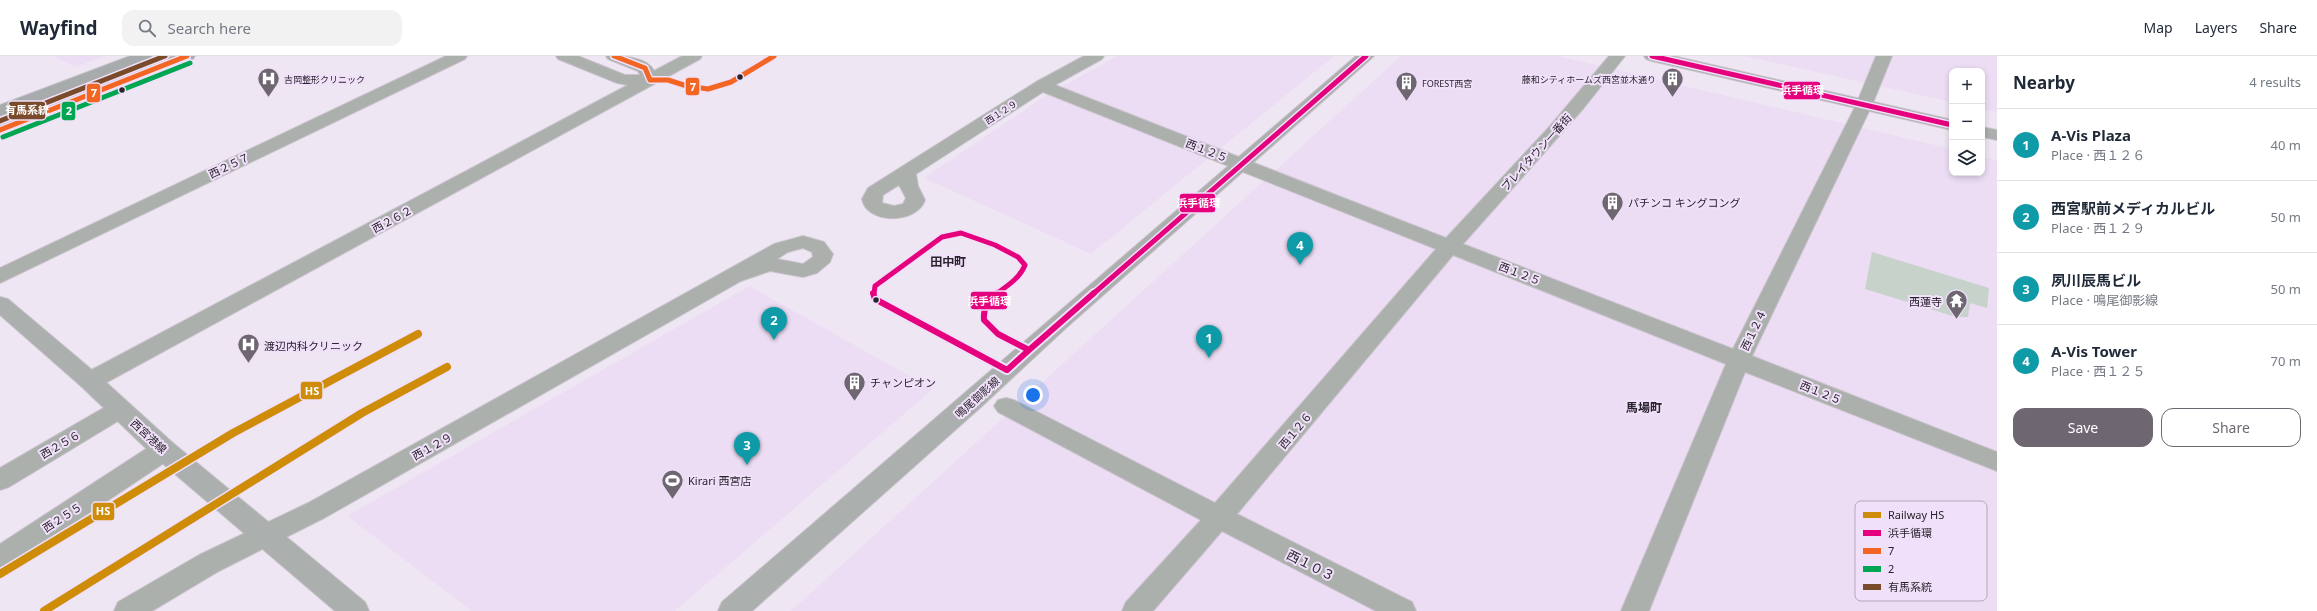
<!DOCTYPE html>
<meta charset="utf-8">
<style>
:root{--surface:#fff;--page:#f2f2f3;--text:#1f2937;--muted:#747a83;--line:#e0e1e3;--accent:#6e6772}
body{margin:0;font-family:"Noto Sans","Noto Sans JP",sans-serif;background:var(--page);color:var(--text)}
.controls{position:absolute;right:12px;top:12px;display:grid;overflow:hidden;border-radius:8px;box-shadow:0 2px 6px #0003}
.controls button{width:36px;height:36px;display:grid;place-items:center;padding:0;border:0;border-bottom:1px solid var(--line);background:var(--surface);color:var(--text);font:20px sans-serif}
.you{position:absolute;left:1033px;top:339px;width:14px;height:14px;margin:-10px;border:3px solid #fff;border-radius:50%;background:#1a73e8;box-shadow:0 0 0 6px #1a73e833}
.badge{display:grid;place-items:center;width:26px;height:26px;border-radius:50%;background:var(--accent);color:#fff;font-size:13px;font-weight:700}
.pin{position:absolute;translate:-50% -33px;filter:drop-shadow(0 1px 2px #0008)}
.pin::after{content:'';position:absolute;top:21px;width:14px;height:12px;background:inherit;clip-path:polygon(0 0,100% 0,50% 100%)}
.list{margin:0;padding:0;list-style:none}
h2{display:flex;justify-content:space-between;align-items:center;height:52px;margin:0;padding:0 16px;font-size:17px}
h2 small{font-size:13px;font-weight:400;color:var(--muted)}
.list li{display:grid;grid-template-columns:26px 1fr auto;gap:12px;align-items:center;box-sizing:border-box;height:72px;padding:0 16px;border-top:1px solid var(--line)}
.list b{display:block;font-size:15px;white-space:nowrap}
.list p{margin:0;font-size:13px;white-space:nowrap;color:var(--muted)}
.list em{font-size:13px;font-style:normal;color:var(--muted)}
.actions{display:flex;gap:8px;padding:12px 16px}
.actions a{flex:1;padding:9px 0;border:1px solid var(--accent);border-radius:12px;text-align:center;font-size:14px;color:var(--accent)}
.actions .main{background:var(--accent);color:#fff}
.icon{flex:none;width:22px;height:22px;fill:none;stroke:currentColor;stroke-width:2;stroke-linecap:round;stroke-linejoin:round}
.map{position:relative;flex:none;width:1997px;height:555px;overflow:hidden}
header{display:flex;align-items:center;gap:24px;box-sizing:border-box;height:56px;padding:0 20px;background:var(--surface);border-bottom:1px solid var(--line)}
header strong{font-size:19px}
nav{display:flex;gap:22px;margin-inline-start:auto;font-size:14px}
.search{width:280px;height:36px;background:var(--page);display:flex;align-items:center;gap:10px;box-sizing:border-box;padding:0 14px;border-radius:12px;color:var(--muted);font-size:15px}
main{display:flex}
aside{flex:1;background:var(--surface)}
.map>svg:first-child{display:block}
.built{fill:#ecddf4}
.green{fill:#c7d2cb}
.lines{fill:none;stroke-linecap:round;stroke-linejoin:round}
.street-casing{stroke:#cbc4ce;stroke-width:2}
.secondary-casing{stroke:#cbc4ce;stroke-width:2}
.highway-casing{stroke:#cbc4ce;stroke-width:2}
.street{fill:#abb0ad;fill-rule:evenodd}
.secondary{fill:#abafad;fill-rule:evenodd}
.highway{fill:#a8abac;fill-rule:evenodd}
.bus-1-far1-casing{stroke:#f0e0f9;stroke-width:8}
.bus-1-casing{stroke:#f0e0f9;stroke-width:10}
.bus-2-casing{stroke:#f0e0f9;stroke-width:8}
.bus-3-casing{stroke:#f0e0f9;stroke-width:8}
.bus-4-casing{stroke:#f0e0f9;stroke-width:8}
.bus-1-far1{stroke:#e5007d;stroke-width:5}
.bus-1{stroke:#e5007d;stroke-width:6}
.bus-2{stroke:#f26522;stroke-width:5}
.bus-3{stroke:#00a651;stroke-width:5}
.bus-4{stroke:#7a4b2a;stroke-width:5}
.rail-1-casing{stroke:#f0e0f9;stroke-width:11}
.rail-1{stroke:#ce8c09;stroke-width:8}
.bus-dot{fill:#29232c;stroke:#f0e0f9;stroke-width:1.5}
.labels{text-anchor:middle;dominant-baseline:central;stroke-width:4;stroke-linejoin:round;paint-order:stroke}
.far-poi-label{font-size:9px;fill:#29232c;stroke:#f0e0f9;text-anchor:start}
.far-street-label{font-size:9px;fill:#29232c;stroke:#f0e0f9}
.street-label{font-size:11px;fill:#29232c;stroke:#f0e0f9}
.poi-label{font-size:11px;fill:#29232c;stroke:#f0e0f9;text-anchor:start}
.neighbourhood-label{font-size:12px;font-weight:bold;fill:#29232c;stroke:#f0e0f9}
.near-street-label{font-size:13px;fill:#29232c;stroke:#f0e0f9}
.key{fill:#f0e0f9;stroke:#b4a7bc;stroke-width:1}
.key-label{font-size:11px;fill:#29232c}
.line-badge{stroke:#f0e0f9;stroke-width:1.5}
.badge-label{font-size:11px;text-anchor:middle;font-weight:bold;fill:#fff}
</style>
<header>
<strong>Wayfind</strong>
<div class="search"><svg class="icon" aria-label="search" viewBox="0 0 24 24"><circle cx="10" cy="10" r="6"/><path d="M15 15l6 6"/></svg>Search here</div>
<nav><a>Map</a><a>Layers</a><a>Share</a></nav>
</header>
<main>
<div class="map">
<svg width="1997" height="555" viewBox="0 0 1997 555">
<rect width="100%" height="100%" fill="#efe6f3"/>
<path class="built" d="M54,0H105L75,11Z
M1117,0H1334L1091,198L924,122L1042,42Z
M1401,0H1558L1952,93V117H1982V101L1997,104V555H791Z
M1744,0H1997V56L1982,53V15H1952V46Z
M749,230L933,333L675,555H472L347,460Z"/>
<path class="green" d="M1872,196L1989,232L1987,252L1970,247L1968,261H1956L1865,233Z"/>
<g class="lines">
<defs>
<path id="street" d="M446,0H467L465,3L0,227V212Z
M556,0H578L625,19H640L638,15L608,3L606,0C621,0 647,0 654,15L682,0H702L700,3L656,27L98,331L90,333L82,331L78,325L82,319L628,29L617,27L558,3Z
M1084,0H1104L1102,3L1055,29L1446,182L1550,70L1609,0H1625L1583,53L1463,188L1733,293L1856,49L1876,0H1892L1872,49L1752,300L1997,396V415L1745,316L1649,555H1621L1726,308L1453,199L1237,458L1412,546L1416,555H1376L1222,475L1153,555H1122L1126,546L1201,464L998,356L994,350L998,344L1006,342L1014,344L1215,447L1436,193L1043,36L916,118L918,130L925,144C917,168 867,169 862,143L868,132L1036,26ZM899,129L906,142L903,148L894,150L882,147L883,139Z
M803,180L824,186L833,198L830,206L817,217L803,221L770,215L741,225L326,461L219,515L152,555H114L118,546L199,499L308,447L774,188ZM803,192L812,196L813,201L803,208L777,203L788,196Z
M120,344L128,347L132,353L128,359L9,431L0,434V412L112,347Z
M164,385L173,387L176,394L173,401L10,510L0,513V488L155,387Z"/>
<path id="secondary" d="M1356,0H1374L1067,271L981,351L752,555H718L722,546Z
M1644,0H1673L1952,64V74L1652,5L1646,3Z
M1982,71L1997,74V84L1982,81Z
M0,241L8,243L98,319L173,387L365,546L369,555H335L155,401L82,331L0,259Z"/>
<path id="highway" d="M130,0H152L150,3L0,60V49Z
M173,0H195L193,3L0,79V68Z"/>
</defs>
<use href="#street" class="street-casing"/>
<use href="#secondary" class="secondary-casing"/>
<use href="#highway" class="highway-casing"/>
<use href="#street" class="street"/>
<use href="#secondary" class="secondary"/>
<use href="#highway" class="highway"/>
<defs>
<path id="bus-1-far1" d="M1652,0L1952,69
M874,238L875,230L942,181L961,177L995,189L1018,201L1025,209C1020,222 1007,230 996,238
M1093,238L1366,0"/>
<path id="bus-1" d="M873,237L875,243L1007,314L1029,294L998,278L984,264C983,251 988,246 997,237
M1029,294L1094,237"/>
<path id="bus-2" d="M614,0L645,12L650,24H668L687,30L708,33L731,26L774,0
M0,74L187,0"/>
<path id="bus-3" d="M3,81L190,7"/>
<path id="bus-4" d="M0,65L165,0"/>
</defs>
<use href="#bus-1-far1" class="bus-1-far1-casing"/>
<use href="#bus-1" class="bus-1-casing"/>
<use href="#bus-2" class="bus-2-casing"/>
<use href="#bus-3" class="bus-3-casing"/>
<use href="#bus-4" class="bus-4-casing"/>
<use href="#bus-1-far1" class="bus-1-far1"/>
<use href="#bus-1" class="bus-1"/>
<use href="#bus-2" class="bus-2"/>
<use href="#bus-3" class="bus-3"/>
<use href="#bus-4" class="bus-4"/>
<defs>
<path id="rail-1" d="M0,518L233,377L418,278
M44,555L362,357L447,311"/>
</defs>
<use href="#rail-1" class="rail-1-casing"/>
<use href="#rail-1" class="rail-1"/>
</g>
<defs>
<symbol id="hospital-pin" viewBox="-11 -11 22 30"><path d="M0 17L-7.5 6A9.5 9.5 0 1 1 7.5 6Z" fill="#6e6772" stroke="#f0e0f9"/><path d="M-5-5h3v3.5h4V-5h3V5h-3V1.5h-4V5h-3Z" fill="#fff"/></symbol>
<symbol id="building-pin" viewBox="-11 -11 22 30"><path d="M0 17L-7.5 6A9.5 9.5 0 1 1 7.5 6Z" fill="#6e6772" stroke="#f0e0f9"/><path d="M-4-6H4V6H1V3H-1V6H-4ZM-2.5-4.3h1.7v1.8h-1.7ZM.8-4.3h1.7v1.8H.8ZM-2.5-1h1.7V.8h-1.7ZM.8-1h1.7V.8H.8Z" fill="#fff"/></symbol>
<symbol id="temple-pin" viewBox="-11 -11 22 30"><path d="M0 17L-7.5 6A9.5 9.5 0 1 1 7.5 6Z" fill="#6e6772" stroke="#f0e0f9"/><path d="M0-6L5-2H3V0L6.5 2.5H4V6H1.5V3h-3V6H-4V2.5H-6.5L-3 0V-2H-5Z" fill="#fff"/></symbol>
<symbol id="stadium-pin" viewBox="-11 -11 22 30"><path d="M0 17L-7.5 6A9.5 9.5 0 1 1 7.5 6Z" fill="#6e6772" stroke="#f0e0f9"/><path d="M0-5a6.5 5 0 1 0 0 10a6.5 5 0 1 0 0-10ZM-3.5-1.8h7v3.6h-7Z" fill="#fff"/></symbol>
</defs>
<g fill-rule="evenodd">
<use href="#hospital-pin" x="256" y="10" width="25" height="34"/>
<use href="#building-pin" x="1660" y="10" width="25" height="34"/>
<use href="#building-pin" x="1394" y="14" width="25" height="34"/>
<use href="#building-pin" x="1600" y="134" width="25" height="34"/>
<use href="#temple-pin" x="1944" y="232" width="25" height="34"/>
<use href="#hospital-pin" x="236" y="276" width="25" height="34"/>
<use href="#building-pin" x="842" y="314" width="25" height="34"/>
<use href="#stadium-pin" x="660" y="412" width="25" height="34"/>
</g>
<g class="bus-dot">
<circle cx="740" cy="21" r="3.5"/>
<circle cx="122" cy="34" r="3.5"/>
<circle cx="876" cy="244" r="3.5"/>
</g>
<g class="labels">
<g class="far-poi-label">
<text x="284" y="23">吉岡整形クリニック</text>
<text x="1656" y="23" text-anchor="end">藤和シティホームズ西宮並木通り</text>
<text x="1422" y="27">FOREST西宮</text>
</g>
<g class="far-street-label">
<text transform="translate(1001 56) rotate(-33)">西１２９</text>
</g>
<g class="street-label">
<text transform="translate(1207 94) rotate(21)">西１２５</text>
<text transform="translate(1536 96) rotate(-48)">プレイタウン一番街</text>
<text transform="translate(229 109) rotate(-25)">西２５７</text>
<text transform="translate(392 163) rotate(-28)">西２６２</text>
<text transform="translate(1520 217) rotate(21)">西１２５</text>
<text transform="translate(1753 274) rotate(-64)">西１２４</text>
<text transform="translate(1821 336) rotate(22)">西１２５</text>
<text transform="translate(977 341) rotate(-42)">鳴尾御影線</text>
<text transform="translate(1295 374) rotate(-50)">西１２６</text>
<text transform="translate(149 380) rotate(43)">西宮港線</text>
<text transform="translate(60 388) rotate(-30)">西２５６</text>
<text transform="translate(432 390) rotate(-29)">西１２９</text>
<text transform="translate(62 461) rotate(-33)">西２５５</text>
</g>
<g class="poi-label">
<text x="1628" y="146">パチンコ キングコング</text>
<text x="1942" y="245" text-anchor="end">西蓮寺</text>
<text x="264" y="289">渡辺内科クリニック</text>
<text x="870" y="326">チャンピオン</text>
<text x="688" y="424">Kirari 西宮店</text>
</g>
<g class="neighbourhood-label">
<text x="948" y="205">田中町</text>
<text x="1644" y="351">馬場町</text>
</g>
<g class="near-street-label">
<text transform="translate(1311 509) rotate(27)">西１０３</text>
</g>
</g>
<rect x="1855" y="445" width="132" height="100" rx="6" class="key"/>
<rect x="1863" y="456" width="18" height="6" fill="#ce8c09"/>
<rect x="1863" y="474" width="18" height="6" fill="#e5007d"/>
<rect x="1863" y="492" width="18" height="6" fill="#f26522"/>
<rect x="1863" y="510" width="18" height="6" fill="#00a651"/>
<rect x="1863" y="528" width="18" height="6" fill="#7a4b2a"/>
<g class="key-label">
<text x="1888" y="463">Railway HS</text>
<text x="1888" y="481">浜手循環</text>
<text x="1888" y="499">7</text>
<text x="1888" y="517">2</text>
<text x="1888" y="535">有馬系統</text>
</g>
<g class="line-badge">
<rect x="685" y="21" width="15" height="19" rx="4" fill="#f26522"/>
<rect x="1783" y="25" width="38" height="19" rx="4" fill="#e5007d"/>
<rect x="86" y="27" width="15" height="20" rx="4" fill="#f26522"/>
<rect x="8" y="45" width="38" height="19" rx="4" fill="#7a4b2a"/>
<rect x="61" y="45" width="15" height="20" rx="4" fill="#00a651"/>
<rect x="1179" y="137" width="37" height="20" rx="4" fill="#e5007d"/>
<rect x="970" y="235" width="38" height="19" rx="4" fill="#e5007d"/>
<rect x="300" y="325" width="23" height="19" rx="4" fill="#ce8c09"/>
<rect x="92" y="446" width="23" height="19" rx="4" fill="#ce8c09"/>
</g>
<g class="badge-label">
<text x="693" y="35">7</text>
<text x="1802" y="38">浜手循環</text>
<text x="94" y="41">7</text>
<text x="27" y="58">有馬系統</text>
<text x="69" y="59">2</text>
<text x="1198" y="151">浜手循環</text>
<text x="989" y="249">浜手循環</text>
<text x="312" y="339">HS</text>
<text x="103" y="459">HS</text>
</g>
</svg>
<div class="controls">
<button>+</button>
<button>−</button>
<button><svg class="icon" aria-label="layers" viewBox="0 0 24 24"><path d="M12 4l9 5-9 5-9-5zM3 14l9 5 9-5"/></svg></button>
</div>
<div class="you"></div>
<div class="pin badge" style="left:1209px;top:302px;background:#0f9aa8">1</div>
<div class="pin badge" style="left:774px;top:284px;background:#0f9aa8">2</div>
<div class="pin badge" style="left:747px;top:409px;background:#0f9aa8">3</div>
<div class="pin badge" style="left:1300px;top:209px;background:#0f9aa8">4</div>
</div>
<aside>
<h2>Nearby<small>4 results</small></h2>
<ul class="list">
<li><span class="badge" style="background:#0f9aa8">1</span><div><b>A-Vis Plaza</b><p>Place · 西１２６</p></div><em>40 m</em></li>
<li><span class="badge" style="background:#0f9aa8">2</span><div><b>西宮駅前メディカルビル</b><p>Place · 西１２９</p></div><em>50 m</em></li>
<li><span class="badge" style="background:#0f9aa8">3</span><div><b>夙川辰馬ビル</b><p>Place · 鳴尾御影線</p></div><em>50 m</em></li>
<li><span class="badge" style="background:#0f9aa8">4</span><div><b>A-Vis Tower</b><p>Place · 西１２５</p></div><em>70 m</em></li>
</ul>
<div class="actions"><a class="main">Save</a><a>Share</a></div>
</aside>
</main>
